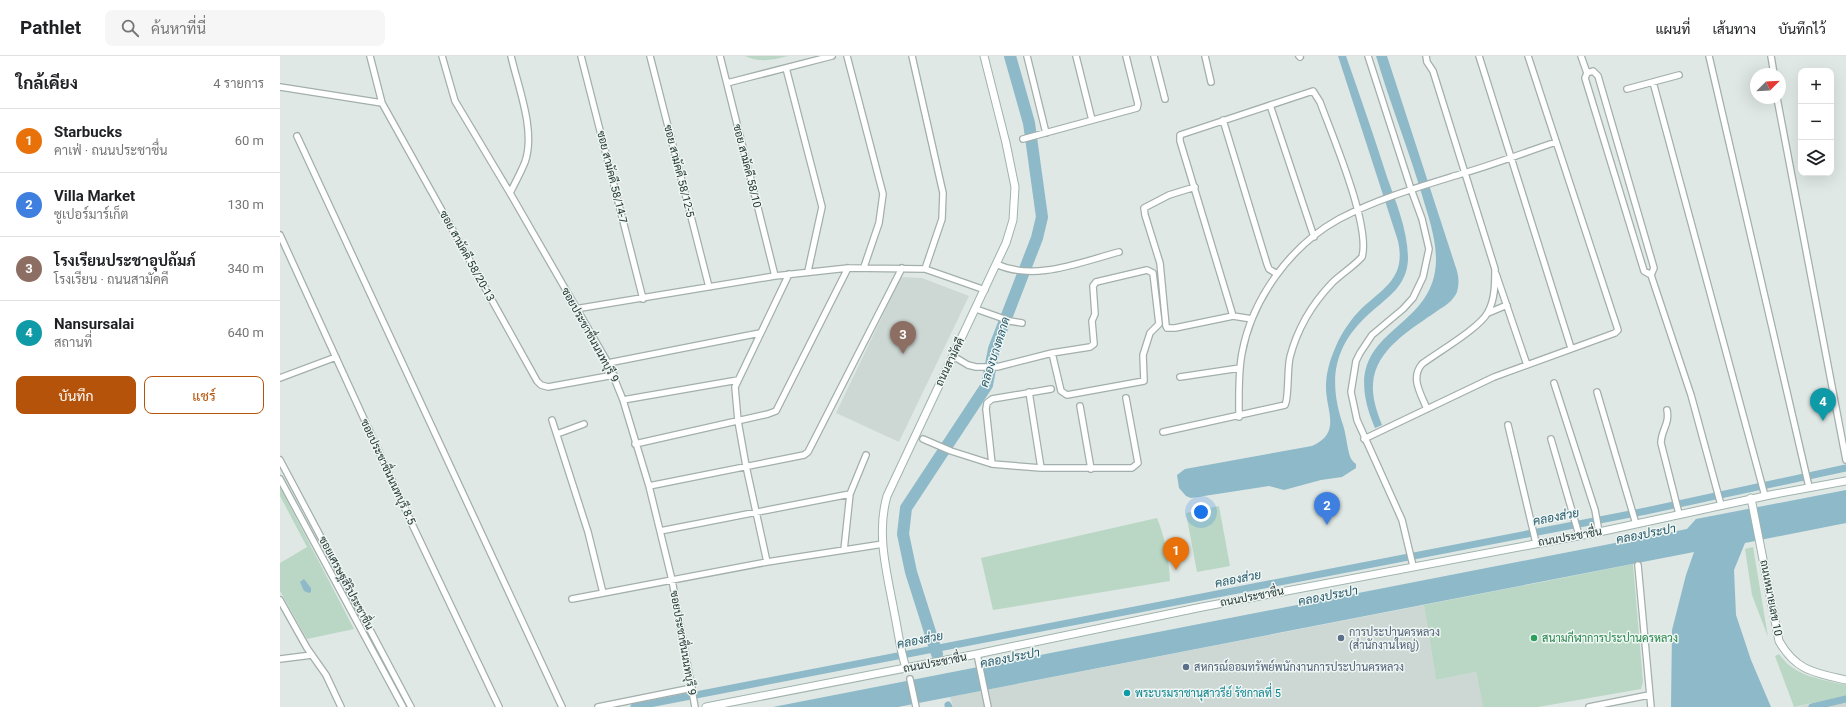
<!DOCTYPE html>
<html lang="th">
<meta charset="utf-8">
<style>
:root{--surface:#fff;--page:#f6f6f6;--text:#202124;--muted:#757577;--line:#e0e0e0;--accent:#b45309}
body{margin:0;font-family:Roboto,Sarabun,sans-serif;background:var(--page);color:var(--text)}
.controls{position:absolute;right:12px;top:12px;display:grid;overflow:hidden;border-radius:8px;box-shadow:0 4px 16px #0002}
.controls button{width:36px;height:36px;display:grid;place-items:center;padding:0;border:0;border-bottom:1px solid var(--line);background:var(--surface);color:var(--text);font:20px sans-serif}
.compass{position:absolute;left:1470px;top:12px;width:36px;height:36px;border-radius:50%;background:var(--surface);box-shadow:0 4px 16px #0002;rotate:66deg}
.you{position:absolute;left:921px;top:456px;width:14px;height:14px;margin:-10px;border:3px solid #fff;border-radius:50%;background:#1a73e8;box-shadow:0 0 0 6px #1a73e833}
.badge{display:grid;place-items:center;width:26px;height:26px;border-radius:50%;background:var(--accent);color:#fff;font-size:13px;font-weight:700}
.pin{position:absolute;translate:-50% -33px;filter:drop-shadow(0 1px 2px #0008)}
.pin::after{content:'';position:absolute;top:21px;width:14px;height:12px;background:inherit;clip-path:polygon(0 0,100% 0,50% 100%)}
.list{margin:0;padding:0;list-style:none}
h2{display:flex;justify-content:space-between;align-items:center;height:52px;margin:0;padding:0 16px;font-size:17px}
h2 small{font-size:13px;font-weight:400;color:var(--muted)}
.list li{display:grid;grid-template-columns:26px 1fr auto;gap:12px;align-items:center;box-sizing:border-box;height:64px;padding:0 16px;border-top:1px solid var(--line)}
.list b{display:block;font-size:15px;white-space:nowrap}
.list p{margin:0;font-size:13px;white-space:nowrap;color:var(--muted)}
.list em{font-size:13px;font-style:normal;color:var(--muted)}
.actions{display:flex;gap:8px;padding:12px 16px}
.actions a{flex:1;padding:9px 0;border:1px solid var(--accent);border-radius:8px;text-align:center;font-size:14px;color:var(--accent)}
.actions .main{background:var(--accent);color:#fff}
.icon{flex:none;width:22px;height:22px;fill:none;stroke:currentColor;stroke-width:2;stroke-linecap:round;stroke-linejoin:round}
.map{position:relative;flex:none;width:1566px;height:651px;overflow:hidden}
header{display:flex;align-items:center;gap:24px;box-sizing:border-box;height:56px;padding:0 20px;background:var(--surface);border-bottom:1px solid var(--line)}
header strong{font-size:19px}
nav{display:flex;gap:22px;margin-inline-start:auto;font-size:14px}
.search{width:280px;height:36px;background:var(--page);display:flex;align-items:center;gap:10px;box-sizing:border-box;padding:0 14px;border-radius:8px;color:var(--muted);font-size:15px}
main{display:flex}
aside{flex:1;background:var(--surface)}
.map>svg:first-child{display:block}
.built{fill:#cdd8d4}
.green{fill:#bad7c5}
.water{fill:#8db9c8}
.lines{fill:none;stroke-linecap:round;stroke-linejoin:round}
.canal{stroke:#8db9c8;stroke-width:7}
.river{stroke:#8db9c8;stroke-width:12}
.street-casing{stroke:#a3afac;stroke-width:8}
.secondary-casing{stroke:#a0b3ae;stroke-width:9}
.street{stroke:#fff;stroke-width:5.5}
.secondary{stroke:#fff;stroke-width:7}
.service-dot{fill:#5c6f8a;stroke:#eff6f3;stroke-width:1.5}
.leisure-dot{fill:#2e9e5b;stroke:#eff6f3;stroke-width:1.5}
.culture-dot{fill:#0f9aa8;stroke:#eff6f3;stroke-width:1.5}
.labels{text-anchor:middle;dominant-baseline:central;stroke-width:3;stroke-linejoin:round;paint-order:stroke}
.street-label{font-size:11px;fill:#223633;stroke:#eff6f3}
.service-label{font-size:11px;fill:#4e5e75;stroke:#eff6f3;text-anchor:start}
.leisure-label{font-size:11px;fill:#27864d;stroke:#eff6f3;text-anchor:start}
.culture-label{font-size:11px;fill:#0d838f;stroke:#eff6f3;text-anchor:start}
.water-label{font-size:12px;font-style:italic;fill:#24586b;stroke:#eff6f3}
</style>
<header>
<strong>Pathlet</strong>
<div class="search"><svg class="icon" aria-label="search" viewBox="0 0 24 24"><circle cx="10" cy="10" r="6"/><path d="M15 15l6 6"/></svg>ค้นหาที่นี่</div>
<nav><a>แผนที่</a><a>เส้นทาง</a><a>บันทึกไว้</a></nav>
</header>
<main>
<aside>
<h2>ใกล้เคียง<small>4 รายการ</small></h2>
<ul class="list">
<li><span class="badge" style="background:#e8710a">1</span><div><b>Starbucks</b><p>คาเฟ่ · ถนนประชาชื่น</p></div><em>60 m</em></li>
<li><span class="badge" style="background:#3f7fe0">2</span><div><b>Villa Market</b><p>ซูเปอร์มาร์เก็ต</p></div><em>130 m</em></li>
<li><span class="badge" style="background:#8d6e63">3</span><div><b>โรงเรียนประชาอุปถัมภ์</b><p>โรงเรียน · ถนนสามัคคี</p></div><em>340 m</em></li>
<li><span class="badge" style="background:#0f9aa8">4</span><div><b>Nansursalai</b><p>สถานที่</p></div><em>640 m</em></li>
</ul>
<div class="actions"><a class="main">บันทึก</a><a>แชร์</a></div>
</aside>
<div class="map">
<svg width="1566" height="651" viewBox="0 0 1566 651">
<rect width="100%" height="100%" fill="#dfe8e5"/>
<path class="built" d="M621,221L642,222L689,240L619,386L556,357Z
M1144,549L1156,624L1196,616L1203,651H673L670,641Z
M1566,640V651H1517Z"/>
<path class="green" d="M465,0H508C493,4 480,7 465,0Z
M0,431L74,573L27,583L0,535V507L27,491L0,440Z
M939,450L950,510L917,516L906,457Z
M877,462C885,481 889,504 890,525L713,554L701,502Z
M1473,491L1488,581L1472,539L1465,493Z
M1353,508L1363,626L1361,633L1258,651H1203L1196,616L1156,624L1144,549Z
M1499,598C1515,621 1541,623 1566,629V640L1514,651L1495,600Z"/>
<path class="water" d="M1058,0H1066C1080,40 1094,80 1107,121C1116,146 1128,175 1128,203C1127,230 1108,241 1090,257C1053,290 1048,324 1063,369C1066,377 1068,400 1072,404C1073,406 1075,407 1076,408V412L1062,421L1041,424L1004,434L989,430L911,442L906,440L899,432L897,419L905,413L1032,390C1062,377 1046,355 1046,331C1046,317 1050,303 1056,290C1062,276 1071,263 1082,252C1105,231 1126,221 1118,185Z
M1096,0H1107L1177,215C1179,222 1179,229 1177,236C1173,245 1165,250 1157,255C1132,273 1095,293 1093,328C1092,342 1097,356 1102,369L1095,372C1051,270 1155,281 1156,204C1156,181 1148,160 1142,139C1128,92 1110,47 1096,0Z
M1566,434V467L1465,487L1454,514L1456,559L1471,604L1491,651H1391L1392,574L1406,519L1414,496L618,651H493L1407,473L1416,463Z
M24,523L31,532V536L29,537L24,535L20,526Z"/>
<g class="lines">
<path class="canal" d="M668,649L669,651
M354,651L1366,455L1566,412
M1532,651L1566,643"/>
<path class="river" d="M657,598L631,516L623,478L626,452L707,329L714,293L757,182L762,161L749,67L730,0"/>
<defs>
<path id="street" d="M90,0L102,47L257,325L261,329L268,331L334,319
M162,0L175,45L230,137L328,307L343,344L369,430L392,524L415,651
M301,0L363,243
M370,0L429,231
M440,0L495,220
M567,0L603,138L599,167L584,211
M632,0L663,137L662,163L645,213
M747,0L766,77
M796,0L812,64
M874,0L885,43
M925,0L931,26
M1019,0L1020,1
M1088,0L1131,133L1142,163L1149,193L1143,221L1133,242L1123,253L1092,279L1080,297L1076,305L1071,336L1077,364L1122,464L1133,510
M1146,0L1147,6L1153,15L1215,213C1215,228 1215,243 1208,256C1200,272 1158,296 1142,308C1130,322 1141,338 1147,353
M1199,0L1291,292
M1301,0L1307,17
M1429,0L1529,431
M1491,0L1494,18
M506,12L542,151L528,215
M1313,15L1318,20L1374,212L1371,219L1364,215L1305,22L1307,17Z
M1373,26L1485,440
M447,27L552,0
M0,31L102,47
M1347,33L1399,19
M1497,42L1566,404
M990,49L1034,181
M943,64L987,208L989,213L997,218
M17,80L282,651
M743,83L857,52L858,48L846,0
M915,131L889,139L864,152L865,159L880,207L886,270L887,272H895L953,260L972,263
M230,137C235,127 241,116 245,106C256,75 238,31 231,0
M0,179L132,468L219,651
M716,208C755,226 800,206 839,196
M1216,218L1247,309
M1371,219L1411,339L1441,449
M295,253L495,220L568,212L645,213L705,234
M696,253L730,265L742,267
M1208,257L1227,249
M673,300L688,309L696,311H717L772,297L810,291L814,288L812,265L815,258L813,230L816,226L867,214L873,217L879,268L870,277L863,299L864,325L787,339L781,335L772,297
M328,307L480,277
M900,321L960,312
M0,322L56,301
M1274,327L1315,454L1319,476
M749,336L761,412
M1317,336L1356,468
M343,344L458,324
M800,350L811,413
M1387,354C1390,368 1381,374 1381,387L1399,458
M959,361C959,339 958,318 962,297C972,243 1010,190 1059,163C1099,142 1142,130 1184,117C1215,108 1246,96 1276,86
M272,364L308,476L323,537
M1228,369L1256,487
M883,376L1005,349C1009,342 1007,313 1010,301C1017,274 1032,248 1052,227C1061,218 1073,211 1082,201C1091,170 1052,79 1040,46L1033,35L900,79V85L953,260
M277,378L304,368
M643,383L671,395L712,408L761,412H852L858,407L846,342
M1084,383L1214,321L1335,277L1338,274L1248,0
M1271,383L1299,479
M355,388L488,358L496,355L568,212
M0,404L131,651
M712,408L706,353L707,347L712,343L771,333
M0,423L123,651
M369,430L524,399L528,396L622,212
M380,475L570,438
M564,494L570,438L586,399
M487,506L466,410L458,365L455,331L509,218
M1358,509L1371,651
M292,543L487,506L603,488
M0,544L27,592L46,619L61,651
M697,598L708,651
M0,603L32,599
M630,623L636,651
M318,651L412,632
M1309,651L1369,639"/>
<path id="secondary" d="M1471,442L1499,585C1516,615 1535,617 1566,624
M626,612C620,594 618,574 614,555C607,517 596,478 607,440L726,187L733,164L735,131L726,87L704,0
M426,651L697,598L922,551L1319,476L1490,439L1566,425"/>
</defs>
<use href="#street" class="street-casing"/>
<use href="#secondary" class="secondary-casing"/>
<use href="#street" class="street"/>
<use href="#secondary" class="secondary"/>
</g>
<g class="service-dot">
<circle cx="1061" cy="582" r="4"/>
<circle cx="906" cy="611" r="4"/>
</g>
<circle class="leisure-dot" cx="1254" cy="582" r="4"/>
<circle class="culture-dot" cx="847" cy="637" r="4"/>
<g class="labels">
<g class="street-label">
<text transform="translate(467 110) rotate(76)">ซอย สามัคคี 58/10</text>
<text transform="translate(399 115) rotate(76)">ซอย สามัคคี 58/12-5</text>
<text transform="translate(332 121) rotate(76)">ซอย สามัคคี 58/14-7</text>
<text transform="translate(187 200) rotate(61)">ซอย สามัคคี 58/20-13</text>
<text transform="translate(310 279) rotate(61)">ซอยประชาชื่นนนทบุรี 9</text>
<text transform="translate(670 306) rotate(-64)">ถนนสามัคคี</text>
<text transform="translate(108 416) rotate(65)">ซอยประชาชื่นนนทบุรี 8.5</text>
<text transform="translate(1290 481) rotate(-10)">ถนนประชาชื่น</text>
<text transform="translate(66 527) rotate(62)">ซอยเศรษฐสิริประชาชื่น</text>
<text transform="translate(972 541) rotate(-11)">ถนนประชาชื่น</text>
<text transform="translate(1491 542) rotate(79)">ถนนหมายเลข 10</text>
<text transform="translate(403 587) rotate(80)">ซอยประชาชื่นนนทบุรี 9</text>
<text transform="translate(655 607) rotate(-11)">ถนนประชาชื่น</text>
</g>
<g class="service-label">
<text x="1069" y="576">การประปานครหลวง<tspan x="1069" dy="13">(สำนักงานใหญ่)</tspan></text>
<text x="914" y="611">สหกรณ์ออมทรัพย์พนักงานการประปานครหลวง</text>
</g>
<g class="leisure-label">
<text x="1262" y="582">สนามกีฬาการประปานครหลวง</text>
</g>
<g class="culture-label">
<text x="855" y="637">พระบรมราชานุสาวรีย์ รัชกาลที่ 5</text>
</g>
<g class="water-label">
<text transform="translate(715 296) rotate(-72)">คลองบางตลาด</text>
<text transform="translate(1276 461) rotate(-11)">คลองส่วย</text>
<text transform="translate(1366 478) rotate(-11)">คลองประปา</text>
<text transform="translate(958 523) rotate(-11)">คลองส่วย</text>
<text transform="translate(1048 540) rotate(-11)">คลองประปา</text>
<text transform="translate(640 584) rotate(-11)">คลองส่วย</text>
<text transform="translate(730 602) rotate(-11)">คลองประปา</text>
</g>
</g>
</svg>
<div class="controls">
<button>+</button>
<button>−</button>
<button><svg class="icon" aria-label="layers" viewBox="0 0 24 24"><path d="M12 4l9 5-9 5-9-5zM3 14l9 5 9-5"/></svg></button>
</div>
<svg class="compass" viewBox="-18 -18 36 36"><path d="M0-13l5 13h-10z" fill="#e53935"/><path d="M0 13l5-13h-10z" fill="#757577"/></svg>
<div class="you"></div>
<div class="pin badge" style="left:896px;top:514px;background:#e8710a">1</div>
<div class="pin badge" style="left:1047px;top:469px;background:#3f7fe0">2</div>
<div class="pin badge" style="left:623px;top:298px;background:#8d6e63">3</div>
<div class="pin badge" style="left:1543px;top:365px;background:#0f9aa8">4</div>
</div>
</main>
